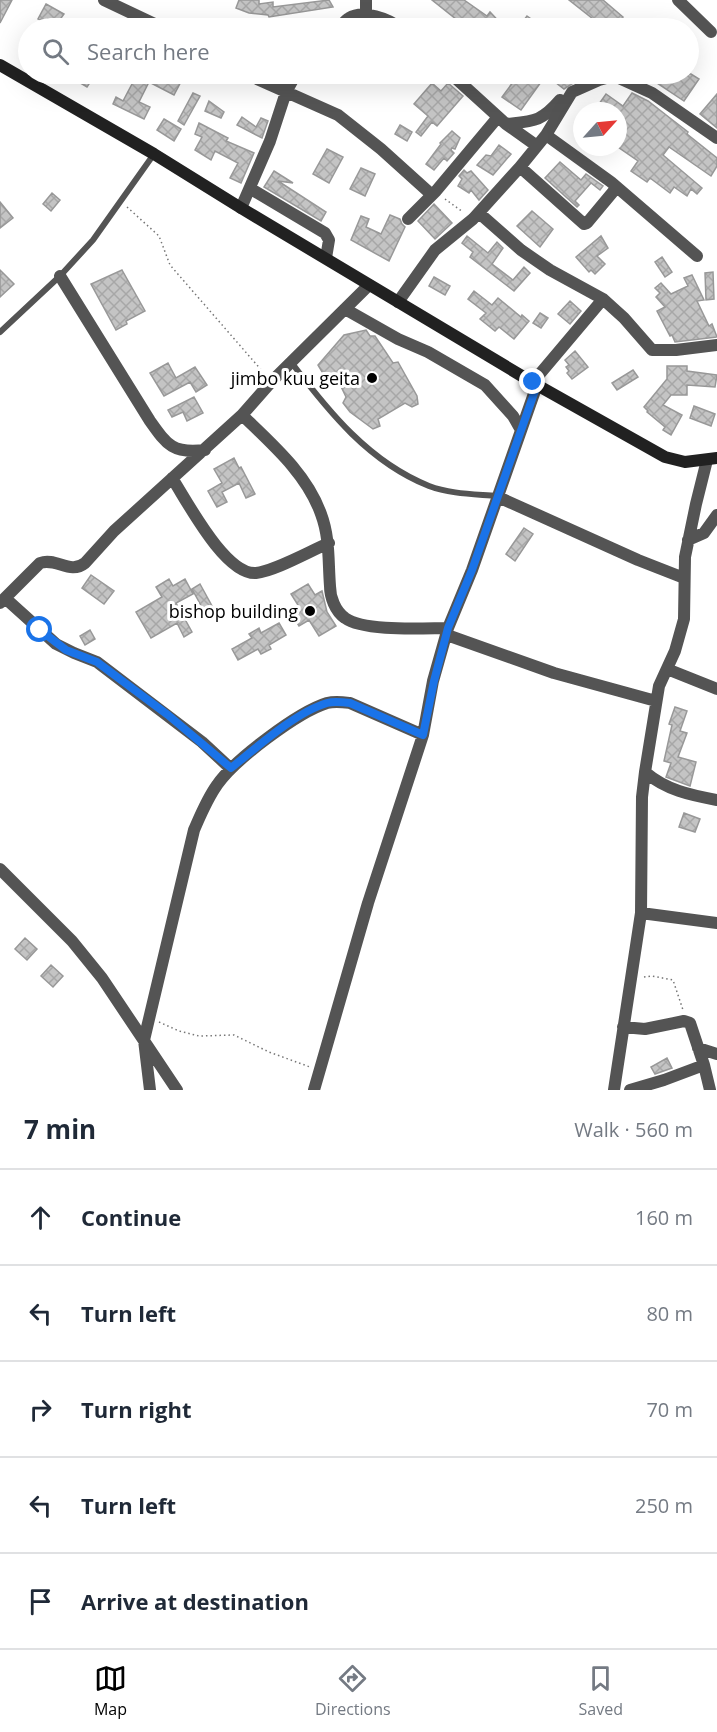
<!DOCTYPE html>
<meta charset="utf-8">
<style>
:root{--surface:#fff;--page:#f6f6f7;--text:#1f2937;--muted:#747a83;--line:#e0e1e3;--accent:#000}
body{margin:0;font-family:"Open Sans",sans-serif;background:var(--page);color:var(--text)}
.compass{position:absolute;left:573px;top:102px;width:54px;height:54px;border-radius:50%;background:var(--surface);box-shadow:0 6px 24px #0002;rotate:63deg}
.stop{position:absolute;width:18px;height:18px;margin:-14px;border:4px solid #1a73e8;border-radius:50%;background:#fff}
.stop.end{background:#1a73e8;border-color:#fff;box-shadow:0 2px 6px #0008}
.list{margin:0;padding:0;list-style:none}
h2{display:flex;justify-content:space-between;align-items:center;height:78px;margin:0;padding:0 24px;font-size:26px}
h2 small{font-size:20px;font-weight:400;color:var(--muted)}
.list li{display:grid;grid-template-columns:39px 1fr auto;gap:18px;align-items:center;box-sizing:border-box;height:96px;padding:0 24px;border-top:2px solid var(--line)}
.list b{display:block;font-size:22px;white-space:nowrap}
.list em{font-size:20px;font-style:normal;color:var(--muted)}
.icon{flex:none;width:33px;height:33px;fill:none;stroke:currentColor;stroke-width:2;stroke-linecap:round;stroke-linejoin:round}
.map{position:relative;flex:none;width:717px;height:1090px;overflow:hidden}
.search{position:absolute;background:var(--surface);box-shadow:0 6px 24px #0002;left:18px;right:18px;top:18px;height:66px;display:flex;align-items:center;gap:15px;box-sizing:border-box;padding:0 21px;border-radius:33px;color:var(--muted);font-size:22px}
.sheet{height:558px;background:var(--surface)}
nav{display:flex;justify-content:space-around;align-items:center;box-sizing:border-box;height:84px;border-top:2px solid var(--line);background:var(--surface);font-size:16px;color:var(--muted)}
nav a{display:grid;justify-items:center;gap:3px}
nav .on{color:var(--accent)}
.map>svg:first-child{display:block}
.building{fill:url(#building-cross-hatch);stroke:#989898;stroke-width:1.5}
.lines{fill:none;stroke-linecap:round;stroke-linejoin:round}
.path{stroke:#767676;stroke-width:1.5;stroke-dasharray:1.5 3;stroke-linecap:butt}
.lane{stroke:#545454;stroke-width:6}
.street{stroke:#545454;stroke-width:12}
.secondary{stroke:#212121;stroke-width:12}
.route{stroke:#1a73e8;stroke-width:8}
.poi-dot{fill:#000;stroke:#fff;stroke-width:2}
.labels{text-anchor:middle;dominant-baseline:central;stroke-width:6;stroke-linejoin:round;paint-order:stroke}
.poi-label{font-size:18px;fill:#000;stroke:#fff;text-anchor:end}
</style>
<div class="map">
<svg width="717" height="1090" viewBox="0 0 717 1090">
<defs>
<pattern id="building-cross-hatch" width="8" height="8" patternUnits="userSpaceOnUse" patternTransform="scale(1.5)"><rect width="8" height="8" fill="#c4c4c4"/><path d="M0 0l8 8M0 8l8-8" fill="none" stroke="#a7a7a7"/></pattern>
</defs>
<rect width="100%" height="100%" fill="#fff"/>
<path class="building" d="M0,0H12L0,23Z
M239,0H259V4L273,2V7L329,0L333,7L269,17L268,15L249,13L236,8Z
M432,0H464L487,16L490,12L505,28H492L487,23L482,28H469L465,25L462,28H451L457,20Z
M569,0H603L623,17L613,28H601L591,20L593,19Z
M46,4L64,14L56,25L48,19L46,23L38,19Z
M527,16L544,28H518Z
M82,74L93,78L87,87L77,81Z
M120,74H159L173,80L176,74H185L174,95L149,82L139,102L150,107L144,119L113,104L116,97L123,101L133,82Z
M519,74H578L583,77L564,89L546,75L521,110L502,97Z
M664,74H691L699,79L684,101L657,83Z
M432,83L441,91L448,83L463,96L437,126L432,122L421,136L416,132L428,116L414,104Z
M193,93L200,96L184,125L178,121Z
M632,93L648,101L670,118L688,132L687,134L717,158V166L711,176L669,147L663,155L702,188L697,194L691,189L687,196L674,187L670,193L650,178L647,182L631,171L638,161L618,147V111H594L606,94L623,106Z
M717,94V128L700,114Z
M209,101L224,112L221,118L205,111Z
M242,117L256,127L261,118L268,121L262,138L237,125Z
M164,119L181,129L174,141L157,130Z
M199,123L228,138L226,141L254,153L241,183L230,178L238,163L215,151L211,160L195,150L202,137L195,134Z
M400,125L412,132L407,141L395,134Z
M452,131L460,138L455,149L452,148L451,150L454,153L447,161L444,158L434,170L426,164L441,144L440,143Z
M499,145L511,154L493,175L477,165L486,155L491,156Z
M327,149L343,157L329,183L313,174Z
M560,162L581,180L586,174L603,186L600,190L591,183L575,201L579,205L577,207L545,178Z
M361,168L375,174L365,196L350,189Z
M464,170L467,173L471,171L488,190L479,200L471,190L469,193L458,186L462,179L459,176Z
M274,171L293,183L278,181L326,212L321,221L264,187Z
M52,193L60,200L51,211L43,204Z
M0,202L13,218L0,228Z
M434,204L452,223L435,239L418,221Z
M532,211L553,229L540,247L517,226Z
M390,215L400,219L402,224L405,227L389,261L351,240L361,216L369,219L366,227L381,234Z
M467,236L488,253L497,242L503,248L492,264L513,280L524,267L530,273L514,291L470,257L473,252L462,243Z
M601,236L608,248L597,256L605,264L595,274L591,270L589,272L576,257Z
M662,257L672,272L665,277L655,262Z
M0,270L14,284L0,297Z
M122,270L145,311L126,321L127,324L116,330L91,284Z
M713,272L714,299L706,300L705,273Z
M692,275L704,300L697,301L709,326L712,324L717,337L675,342L672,335L670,336L657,311L665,307L656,297L660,293L655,288L661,283L671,294L688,286L684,278Z
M434,277L450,286L445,295L429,286Z
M474,291L492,305L498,298L521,317L522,315L529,321L514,339L499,327L495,331L480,319L486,313L468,299Z
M570,301L581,311L570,324L558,314Z
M540,313L548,318L541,328L533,323Z
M366,330L370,336H375L393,363L398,362L417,396L418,404L412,407L405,403L378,419L380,426L373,429L350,412L343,403L346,397L335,374L328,382L318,365L344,335Z
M575,351L588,367L572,379L567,373L569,371L566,367L569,365L565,360Z
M168,363L176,378L195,367L207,385L196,392L190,382L164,396L150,373Z
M667,366H687V371L717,375L715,387L687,385V395H671L663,405L682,415L671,435L663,430L665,427L647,412L648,411L644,407L667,379Z
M633,370L638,377L617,390L612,383Z
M194,397L203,413L187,421L183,412L172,417L168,410Z
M694,406L715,414L711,426L690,418Z
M234,458L239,468L241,467L255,494L246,498L239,483L222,492L227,502L217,507L208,491L222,483L214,469Z
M524,528L533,534L515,561L506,554Z
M91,575L114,591L104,604L82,588Z
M169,579L173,586L185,579L193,594L176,603L192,632L184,637L177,623L151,638L136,612L162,597L156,587Z
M200,584L217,615L209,620L192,589Z
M308,584L315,595L322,591L327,612L336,626L319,636L309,620L299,626L289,609L298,605L291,594Z
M279,623L286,635L269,645L271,649L261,654L258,649L238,660L232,649L252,638L249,634L259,628L261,633Z
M90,630L95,639L85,645L80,636Z
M675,707L687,711L680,731L687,733L678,757L696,762L690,786L666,777L671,763L664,761L672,725L669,724Z
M684,813L700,819L695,832L679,827Z
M25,938L37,949L27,960L15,949Z
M51,965L63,976L53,987L41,976Z
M667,1058L672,1068L655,1074L651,1067Z"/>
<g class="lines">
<path class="path" d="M445,199L463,212
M127,207L159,236L170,265L263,372
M644,977L652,976L673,980L683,1010
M159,1022L179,1031L199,1036L234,1035L269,1052L310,1067"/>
<path class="lane" d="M0,332L60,276L93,240L154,154
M291,362C329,412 369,462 429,486C450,494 475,494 497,496"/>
<path class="street" d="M104,0L163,28
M678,0L711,32
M366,16V0
M339,28C342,25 345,20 349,18C363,9 389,19 400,28
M246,74L338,115L381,149L432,195
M451,74L506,124L537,146
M506,124C534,121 541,122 560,100
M546,135L611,182L697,256
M520,167L584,224L587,223L617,187
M251,189L325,233L329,240L326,258
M241,208L270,141L286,92L296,74
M479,213L521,250L550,270L603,299L624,318L652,350H676L717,345
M408,219L436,191L498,117
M60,276L150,421C167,445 173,454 205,450
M398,302L435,250L473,219L520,167L546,135L572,92L599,80L610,77L619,78L652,93L717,138
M345,309L398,339L428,352L485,385L513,416L521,430
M533,382L603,299
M242,415C272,444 307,474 321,514C330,538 328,561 330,586C330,597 335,611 345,618C364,632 425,628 448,628
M172,478C187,501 225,575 256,573C275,571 310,551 329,543
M498,497L638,560L684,578
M688,540L704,533L717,515
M5,598L56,644L74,653L97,662L202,742L230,768
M0,603L40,563C56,557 70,575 85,563L114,531L242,415L272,381L369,285
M447,635L554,673L656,701
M667,669L717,689
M645,772C666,790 690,795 717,800
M0,869L72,941L102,978L177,1090
M641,913L717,923
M623,1027L645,1029L684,1021L690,1023L704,1065L710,1090
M698,1048L717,1054
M150,1090L144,1040L194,830C201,814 207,799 217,785C234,760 298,712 327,703C335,701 342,702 350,703L423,735
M314,1090L368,903L423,735L433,681L448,628L472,570L537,385
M614,1090L641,913L642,797L645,772L659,686L675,651L684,619L685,557L696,504L707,460
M630,1090L664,1080L704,1065"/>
<path class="secondary" d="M0,65L154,154L241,208L537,385L665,457L685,462L717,458"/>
</g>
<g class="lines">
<path class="route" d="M40,630L66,650L97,662L168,715L231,768C256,748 296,712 327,703C334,701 342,702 350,703L423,735L434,681L448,628L472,570L537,385L533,382"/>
</g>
<g class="poi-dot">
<circle cx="372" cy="378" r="6"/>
<circle cx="310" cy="611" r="6"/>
</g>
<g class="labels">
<g class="poi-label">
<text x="360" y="378">jimbo kuu geita</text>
<text x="298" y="611">bishop building</text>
</g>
</g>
</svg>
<svg class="compass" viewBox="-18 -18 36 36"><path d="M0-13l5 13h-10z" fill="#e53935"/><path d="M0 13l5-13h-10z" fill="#747a83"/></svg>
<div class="stop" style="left:40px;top:630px"></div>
<div class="stop end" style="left:533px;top:382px"></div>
<div class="search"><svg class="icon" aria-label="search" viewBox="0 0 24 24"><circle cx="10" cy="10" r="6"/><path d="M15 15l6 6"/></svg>Search here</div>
</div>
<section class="sheet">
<h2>7 min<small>Walk · 560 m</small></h2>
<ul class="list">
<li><svg class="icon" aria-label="ahead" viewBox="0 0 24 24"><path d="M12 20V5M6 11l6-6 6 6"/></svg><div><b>Continue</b></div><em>160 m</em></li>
<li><svg class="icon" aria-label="left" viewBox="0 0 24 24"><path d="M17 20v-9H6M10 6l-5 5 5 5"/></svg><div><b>Turn left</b></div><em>80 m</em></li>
<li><svg class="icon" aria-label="right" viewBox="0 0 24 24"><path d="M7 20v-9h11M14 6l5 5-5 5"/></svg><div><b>Turn right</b></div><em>70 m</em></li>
<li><svg class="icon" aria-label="left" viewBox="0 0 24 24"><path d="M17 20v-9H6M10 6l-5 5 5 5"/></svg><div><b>Turn left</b></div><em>250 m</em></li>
<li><svg class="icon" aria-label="arrive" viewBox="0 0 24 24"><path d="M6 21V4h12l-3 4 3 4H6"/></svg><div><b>Arrive at destination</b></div></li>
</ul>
</section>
<nav>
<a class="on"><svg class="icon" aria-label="map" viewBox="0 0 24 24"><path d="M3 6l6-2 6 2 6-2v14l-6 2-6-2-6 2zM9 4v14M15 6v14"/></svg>Map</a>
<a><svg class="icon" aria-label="directions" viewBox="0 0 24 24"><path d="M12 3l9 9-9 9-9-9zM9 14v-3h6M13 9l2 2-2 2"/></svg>Directions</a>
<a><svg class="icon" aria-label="saved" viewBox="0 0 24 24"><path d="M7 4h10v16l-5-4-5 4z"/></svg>Saved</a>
</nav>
